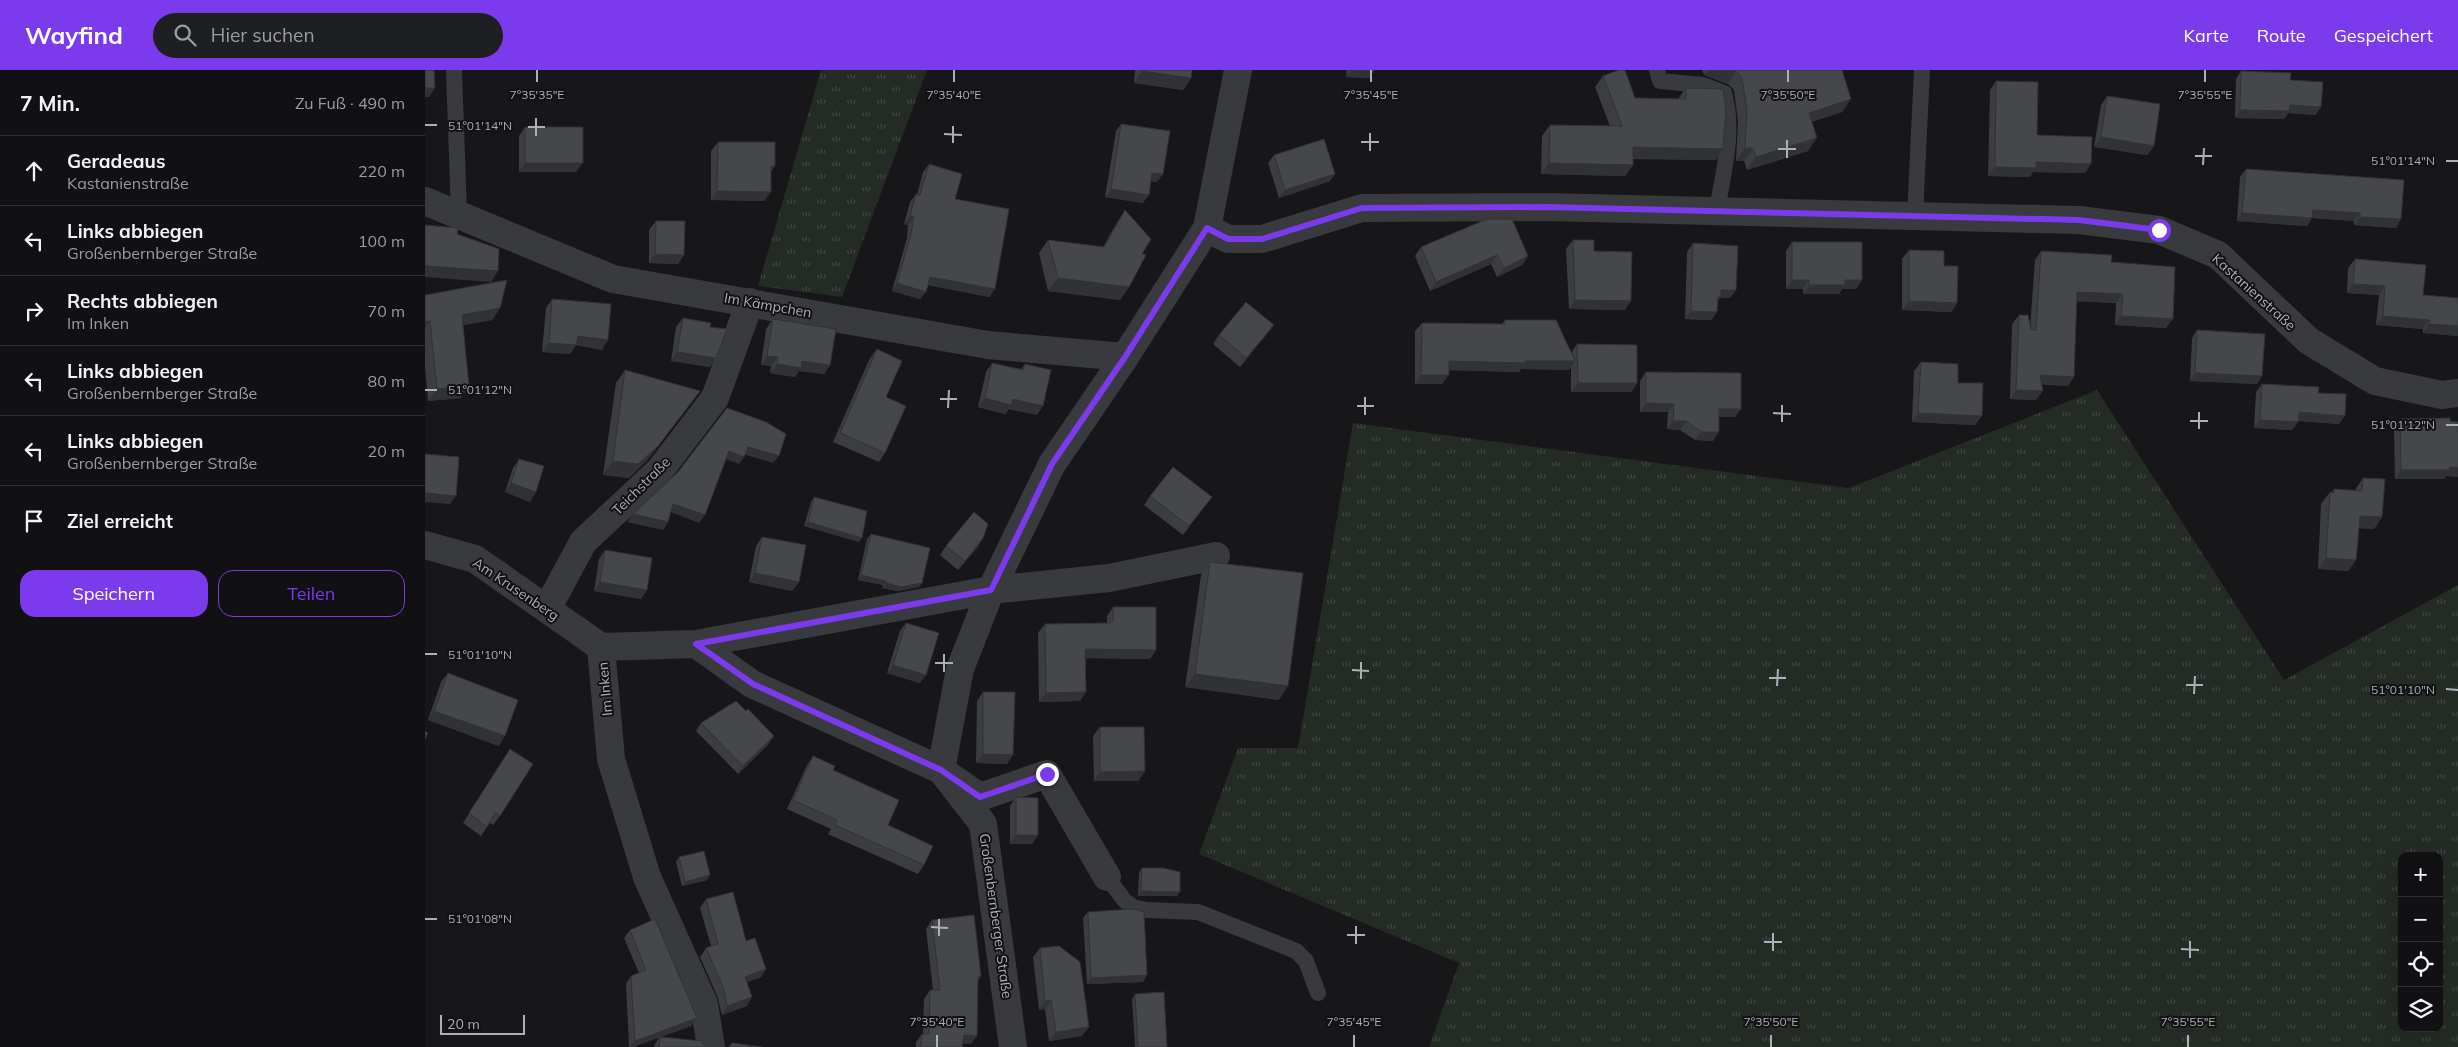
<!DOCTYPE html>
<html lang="de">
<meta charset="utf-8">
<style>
:root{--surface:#111113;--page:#1e1f21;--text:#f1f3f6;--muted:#9c9da0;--line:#303133;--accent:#7c3aed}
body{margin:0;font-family:Mulish,sans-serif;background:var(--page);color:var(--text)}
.controls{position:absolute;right:15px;bottom:15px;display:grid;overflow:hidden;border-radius:10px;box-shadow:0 5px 20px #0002}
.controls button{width:45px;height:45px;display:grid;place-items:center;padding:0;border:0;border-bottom:1px solid var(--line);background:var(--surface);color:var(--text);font:25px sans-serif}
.scale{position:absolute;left:15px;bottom:12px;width:85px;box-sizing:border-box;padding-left:5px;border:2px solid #abafb7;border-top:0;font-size:14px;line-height:18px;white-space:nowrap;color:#abafb7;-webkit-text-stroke:4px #121214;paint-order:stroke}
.stop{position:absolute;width:15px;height:15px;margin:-11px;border:4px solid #7c3aed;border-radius:50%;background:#fff}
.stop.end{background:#7c3aed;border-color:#fff;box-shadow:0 1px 5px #0008}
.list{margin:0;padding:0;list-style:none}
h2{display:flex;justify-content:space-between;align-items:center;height:65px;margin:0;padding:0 20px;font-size:21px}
h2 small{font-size:16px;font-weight:400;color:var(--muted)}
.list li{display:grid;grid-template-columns:32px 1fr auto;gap:15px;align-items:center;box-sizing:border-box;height:70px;padding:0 20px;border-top:1px solid var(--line)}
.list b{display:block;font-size:19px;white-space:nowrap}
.list p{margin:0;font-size:16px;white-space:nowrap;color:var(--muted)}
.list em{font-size:16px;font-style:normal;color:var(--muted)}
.actions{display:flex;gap:10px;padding:15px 20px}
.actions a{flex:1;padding:11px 0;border:1px solid var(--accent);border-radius:15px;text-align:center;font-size:18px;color:var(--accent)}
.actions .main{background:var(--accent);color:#fff}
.icon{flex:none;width:28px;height:28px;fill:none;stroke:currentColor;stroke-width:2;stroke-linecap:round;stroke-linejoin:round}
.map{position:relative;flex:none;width:2033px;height:977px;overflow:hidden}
header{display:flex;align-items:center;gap:30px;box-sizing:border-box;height:70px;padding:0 25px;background:var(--accent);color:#fff}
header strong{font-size:24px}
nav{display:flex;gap:28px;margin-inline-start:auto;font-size:18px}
.search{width:350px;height:45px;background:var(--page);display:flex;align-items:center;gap:12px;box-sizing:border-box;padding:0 18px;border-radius:28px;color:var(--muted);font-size:19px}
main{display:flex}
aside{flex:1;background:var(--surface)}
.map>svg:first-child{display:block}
.grass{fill:url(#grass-tufts);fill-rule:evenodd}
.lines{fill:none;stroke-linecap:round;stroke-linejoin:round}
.service{stroke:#393a3d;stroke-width:16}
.minor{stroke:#393a3d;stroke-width:28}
.wall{fill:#3c3d40}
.shaded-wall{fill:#313234}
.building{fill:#46474b;stroke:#313234}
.route{stroke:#7c3aed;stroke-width:6}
.ticks{fill:none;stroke:#abafb7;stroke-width:2}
.labels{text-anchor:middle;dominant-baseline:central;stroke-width:4;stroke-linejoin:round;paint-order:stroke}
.street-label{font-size:14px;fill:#abafb7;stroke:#121214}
.ticks-label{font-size:12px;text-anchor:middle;fill:#abafb7;stroke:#121214;stroke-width:4;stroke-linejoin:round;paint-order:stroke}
</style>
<header>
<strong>Wayfind</strong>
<div class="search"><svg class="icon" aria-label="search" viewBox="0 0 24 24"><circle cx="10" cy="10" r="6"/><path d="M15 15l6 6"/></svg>Hier suchen</div>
<nav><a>Karte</a><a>Route</a><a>Gespeichert</a></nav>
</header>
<main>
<aside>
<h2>7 Min.<small>Zu Fuß · 490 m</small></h2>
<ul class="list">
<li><svg class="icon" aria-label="ahead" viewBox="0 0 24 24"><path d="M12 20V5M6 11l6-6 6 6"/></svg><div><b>Geradeaus</b><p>Kastanienstraße</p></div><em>220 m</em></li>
<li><svg class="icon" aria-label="left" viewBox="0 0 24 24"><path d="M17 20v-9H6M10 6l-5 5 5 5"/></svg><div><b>Links abbiegen</b><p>Großenbernberger Straße</p></div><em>100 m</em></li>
<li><svg class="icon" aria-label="right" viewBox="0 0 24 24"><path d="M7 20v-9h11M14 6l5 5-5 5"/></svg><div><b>Rechts abbiegen</b><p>Im Inken</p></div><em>70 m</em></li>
<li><svg class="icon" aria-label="left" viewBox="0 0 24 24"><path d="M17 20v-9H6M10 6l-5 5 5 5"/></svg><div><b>Links abbiegen</b><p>Großenbernberger Straße</p></div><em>80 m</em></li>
<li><svg class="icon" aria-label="left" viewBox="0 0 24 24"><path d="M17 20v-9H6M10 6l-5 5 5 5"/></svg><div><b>Links abbiegen</b><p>Großenbernberger Straße</p></div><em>20 m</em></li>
<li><svg class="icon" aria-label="arrive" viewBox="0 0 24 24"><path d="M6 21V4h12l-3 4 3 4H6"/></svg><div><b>Ziel erreicht</b></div></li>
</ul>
<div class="actions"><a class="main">Speichern</a><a>Teilen</a></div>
</aside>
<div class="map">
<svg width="2033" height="977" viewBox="0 0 2033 977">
<defs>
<pattern id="grass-tufts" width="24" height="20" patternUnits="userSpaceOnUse" patternTransform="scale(1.25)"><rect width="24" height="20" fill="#242a24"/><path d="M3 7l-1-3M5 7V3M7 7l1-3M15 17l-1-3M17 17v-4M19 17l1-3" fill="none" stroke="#414642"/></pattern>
</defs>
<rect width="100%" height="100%" fill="#171719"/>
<path class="grass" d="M396,0H502L417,227L333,216Z
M1672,320L1859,610L2033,515V977H1004L1034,893L774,784L813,678H873L928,353L1424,418ZM1977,786H2014V958H1977Z"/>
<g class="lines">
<path class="service" d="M29,0L34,144
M1232,0L1235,11L1278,15L1299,23C1310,61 1298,103 1292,141
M1490,145L1497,0
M682,807L699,830L708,837L721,840L773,842L871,881L881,891L893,923"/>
<path class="minor" d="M0,131L188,209L563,275L700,287
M782,158L803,169H837L937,138L1123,137L1654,150L1734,160L1793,185L1884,271L1950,311L2017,325L2033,323
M0,475L50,489L176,577
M122,539L158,472L235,400L290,328L325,232
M271,574L327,614L516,700L555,727L622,704L682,807
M176,577L271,574L566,520L684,508L791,486
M176,577L186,689L222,807L279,934L286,977
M588,977L558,754L516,700L535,599L566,520L627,394L700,287L782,158L813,0"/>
</g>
<path class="wall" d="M710,0H767L766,8L758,20L709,13Z
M922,0H950L944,8L921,7Z
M1277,0H1417L1426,29L1417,42L1386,52L1383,81L1322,100L1319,91H1311L1313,52L1309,20L1303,14L1279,5Z
M1816,1L1865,10L1896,37L1890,45L1863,43L1859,49L1810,48L1811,9Z
M1178,6L1210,28L1253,29L1261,18L1298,79L1291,90L1208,89V95L1200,106L1116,104L1117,66L1125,55L1185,56L1170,17Z
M1571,11L1612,65L1660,103L1608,102L1605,107L1563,106L1565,20Z
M1682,26L1729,76L1722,85L1669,77L1676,35Z
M696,54L732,112L726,111L718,133L680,127L691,61Z
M100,57L151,102H94V66Z
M293,72L346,103V122L339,131L286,130V81Z
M849,85L910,104L905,111L854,128L843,93Z
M504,94L530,129L570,219L564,227L503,215L501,222L495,229L467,221L482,168L483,155L479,154L485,132L491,124L492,125L498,102Z
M1821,99L1979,110L1971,158L1929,155V151L1887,148L1882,156L1812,151L1815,107Z
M700,140L717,184L704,217L695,230L623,221L614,183L623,170L678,177L691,154Z
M231,151L259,185L253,194L224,193V160Z
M1148,170L1169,181L1200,240L1144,239L1141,179Z
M1367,172L1437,210L1431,219H1417L1414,224H1378V219H1361V181Z
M1268,173L1311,220L1305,228H1295L1292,232V242L1286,250L1260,249L1262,182Z
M996,177L1103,186L1097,195L1072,207L1066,194L1005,221L990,186Z
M1484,180L1519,196L1532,233L1526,242L1477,240V189Z
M1616,181L1686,192L1741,258L1690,255L1691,233L1651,231L1643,316L1616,314L1611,330L1585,329L1587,254L1594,245L1605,258L1610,190Z
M1930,189L1998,225L2033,228V266L1998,263V259L1951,255L1954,225L1922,223L1923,198Z
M0,225L75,238L67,250L38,255L44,316L36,328L3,331L0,298Z
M127,229L177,280L151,275L145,284L117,282L121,238Z
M258,248L285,257V297L246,291L251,257Z
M348,249L405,295L399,304L374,301L370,307L345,303L346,296L336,295L341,259Z
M1080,250L1146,283L1152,274L1212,313L1206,322H1146V297L1144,300L1096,299L1094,302L1024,300L1017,314H990V261L997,253L1077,254Z
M1772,260L1832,314L1765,311L1767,268Z
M842,264L815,297L788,274L794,265Z
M452,279L461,327L460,383L454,392L408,372L445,288Z
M1496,292L1533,313L1550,355L1487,352L1489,301Z
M567,293L596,299L600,294L612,345L584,339L580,344L553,337L561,302Z
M200,300L275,321L223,389L204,408L178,405L191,313Z
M1221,302L1310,347H1294L1288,371L1270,370L1255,360L1242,359L1243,342H1215V311Z
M1837,314L1893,323L1914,354L1873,351L1867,360L1829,358L1831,322Z
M1975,349L2033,407L2021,406L2019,409H1970L1969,357Z
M94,389L105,432L80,422L88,398Z
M1938,408L1957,447L1949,459L1934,458L1931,490L1923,501L1893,499L1896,434L1905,422H1907L1909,419L1930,420Z
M725,426L780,436L758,465L719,435Z
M389,427L437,468L434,472L379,456L386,432Z
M446,464L497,513L494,517L472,521L457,518L458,515L433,510L442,469Z
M337,467L374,512L367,521L324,512L331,476Z
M558,468L552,478L533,500L515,485L521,476Z
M180,480L222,520L216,529L169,521L174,489Z
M785,492L854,630L760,617L776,505Z
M688,537L731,580L725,589L661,588V622L655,631L614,632L613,563L620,554L682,553V546Z
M481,553L495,613L462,603L475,561Z
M23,603L74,676L3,650L16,612Z
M558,622L582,694L551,693L552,631Z
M276,653L344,674L313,704L271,661Z
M675,657L720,701L713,711H669L668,666Z
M85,679L75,746L68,755L65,753L56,766L38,753Z
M388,686L408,700L463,755L499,795L493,804L403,764L406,759L362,739L382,695Z
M591,727L613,765L607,774H585V736Z
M254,787L285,805L282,810L257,816L251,792Z
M717,798L752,826H713L714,803Z
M281,829L341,899L336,907L322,912V936L297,945L293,928L275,887L281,878L286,876L275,838Z
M663,842L722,905L718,912L662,914L658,848Z
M507,850L556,906L553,911L546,974H538L537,977H491V972L497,964H498L499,929L505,920H508L501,859Z
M205,860L266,956L236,967L280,977H229V976L234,967L208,977H204L201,914L206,906L214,903L199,868Z
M615,878L657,966L624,971L620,939L614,940L608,887Z
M710,924L742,977H710L707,929Z"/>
<path class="shaded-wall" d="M926,0H950L944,8L921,7Z
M1283,0H1309L1311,1L1303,14L1279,5Z
M717,1L766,8L758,20L709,13Z
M0,18H10L4,27H0Z
M1426,29L1417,42L1375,55L1384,43Z
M1865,35L1896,37L1890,45L1863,43L1859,49L1810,48L1815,40Z
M1676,67L1729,76L1722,85L1669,77Z
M1392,68L1383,81L1322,100L1331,87Z
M1208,77L1298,79L1291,90L1200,88Z
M1320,78H1328L1319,91H1311Z
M1611,92L1666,94L1660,103L1608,102L1605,107L1563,106L1570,97Z
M100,93H158L151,102H94Z
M1124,93L1208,95L1200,106L1116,104Z
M346,96H350L344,105Z
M727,103L738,104L732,112L722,110Z
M910,104L905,111L854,128L860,120Z
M686,119L724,125L718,133L680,127Z
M292,121L346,122L339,131L286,130Z
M1888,140L1935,143L1929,151L1887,148L1882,156L1812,151L1817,143Z
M485,146L489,147L483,155L479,154Z
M1935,147L1976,149L1971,158L1929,155Z
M230,184L259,185L253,194L224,193Z
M1072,185L1066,194L1005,221L1011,212Z
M1103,186L1097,195L1072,207L1079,198Z
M0,196L73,201L66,212L0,207Z
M505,207L570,219L564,227L499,214Z
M633,208L704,217L695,230L623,221Z
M1367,210H1384L1378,219H1361Z
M1420,210H1437L1431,219H1417L1414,224H1378L1384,215Z
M472,213L501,222L495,229L467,221Z
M1928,214L1960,216L1954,225L1922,223Z
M1296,220H1311L1305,228H1295L1290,235H1287Z
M1652,222L1698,224L1691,233L1645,231Z
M1150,230L1206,231L1200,240L1144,239Z
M1484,231L1532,233L1526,242L1477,240Z
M75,238L67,250L29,257L37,245Z
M1266,241L1292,242L1286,250L1260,249Z
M1696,246L1748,249L1741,258L1690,255Z
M1958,246L2005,250L1998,259L1951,255Z
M5,251L0,258V252Z
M2004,254L2033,256V266L1998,263Z
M849,255L842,264L815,297L821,288Z
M153,266L183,270L177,280L151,275L145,284L117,282L124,273Z
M252,282L291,288L285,297L246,291Z
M342,286L353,287L346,296L336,295Z
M377,291L405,295L399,304L374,301L370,307L345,303L352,294Z
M1024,291H1150L1144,300L1096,299L1094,302L1018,300Z
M1770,303L1837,306L1832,314L1765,311Z
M996,305H1024L1017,314H990Z
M1615,305L1649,307L1643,316L1608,314Z
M1153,313H1212L1206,322H1146Z
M44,316L36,328L3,331L12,319Z
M1591,320L1618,321L1611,330L1585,329Z
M275,321L223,389L204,408L178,405L188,391Z
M560,328L588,329L618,336L612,345L584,339L580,344L553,337Z
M1221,333L1249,334L1243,342H1215Z
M1294,339H1316L1310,347H1288Z
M1874,342L1920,346L1914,354L1868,350Z
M1493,343L1557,346L1550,355L1487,352Z
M1835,350L1873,352L1867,360L1829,358Z
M1248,351H1261L1255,360L1242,359Z
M1276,362H1294L1288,371L1270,370Z
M323,377L354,386L348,393L318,384Z
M304,381L319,387L314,394L298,388Z
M2025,397L2033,398V407L2021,406L2019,409H1970L1976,400Z
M86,413L111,422L105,432L80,422Z
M0,423L31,426L25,434L0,432Z
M248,434L280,445L274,453L243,441Z
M208,444L243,452L238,460L202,452Z
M1935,446L1957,447L1949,459L1927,458Z
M383,452L437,468L434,472L379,456Z
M558,468L552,478L533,500L540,491Z
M1901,488L1931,490L1923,501L1893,499Z
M330,503L374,512L367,521L324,512Z
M436,505L461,511L458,515L433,510Z
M175,512L222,520L216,529L169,521Z
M461,513H497L494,517L472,521L457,518Z
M660,579L731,580L725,589L654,588Z
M468,595L501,605L495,613L462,603Z
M770,604L863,616L854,630L760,617Z
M661,622L655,631L614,632L621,623Z
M9,641L80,666L74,676L3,650Z
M349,666L344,674L313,704L318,696Z
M558,684L588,685L582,694L551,693Z
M720,701L713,711H669L675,702Z
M591,765H613L607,774H585Z
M285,805L282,810L257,816L260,812Z
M716,821L755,822L752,826H713Z
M341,899L336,907L314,915L320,907Z
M722,905L718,912L662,914L666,908Z
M327,927L322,936L297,945L302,936Z
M626,930L620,939L614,940L620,931Z
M272,948L266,956L208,977H205L210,971Z
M664,957L657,966L624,971L631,962Z
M539,965L552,966L546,974H533Z"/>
<path class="building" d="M0,0H9L10,18H0Z
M717,0H767L766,8L717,1Z
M1194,0H1200L1210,28L1261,29V18L1298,19L1301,41L1298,79L1208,77V95L1124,93L1125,55L1197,56L1178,6Z
M1309,0H1417L1426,29L1384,43L1392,68L1331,87L1328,78H1320L1322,40L1317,8L1311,1Z
M1816,1L1866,3L1865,10L1898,12L1896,37L1865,35L1864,41L1815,40Z
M1571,11L1613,12L1612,65L1667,67L1666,94L1611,92V98L1570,97Z
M1682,26L1735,34L1729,76L1676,67Z
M696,54L745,61L738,104L727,103L724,125L686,119Z
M100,57H158V93H100Z
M899,69L910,104L860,120L849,85Z
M293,72H350V96H346V122L292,121Z
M504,94L537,104L530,129L584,139L570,219L505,207L501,222L472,213L487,160L489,147L485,146L491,124L495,125Z
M1821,99L1979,110L1976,149L1935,147V143L1888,140L1887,148L1817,143Z
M700,140L726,169L717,184L721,185L704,217L633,208L623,170L679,177Z
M1062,149H1087L1103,186L1079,198L1072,185L1011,212L996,177Z
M231,151H260L259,185L230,184Z
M0,155L33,158L32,164L74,179L73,201L0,196Z
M1148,170H1169V181L1207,182L1206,231L1150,230Z
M1367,172H1437V210H1420V215H1384V210H1367Z
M1268,173L1313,176L1311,220H1296V227H1293L1292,242L1266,241Z
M1484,180L1519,181V196H1533L1532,233L1484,231Z
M1616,181L1687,185L1686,192L1750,197L1748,249L1696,246L1698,224L1652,222L1649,307L1615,305L1618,321L1591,320L1594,245H1603L1606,260H1611Z
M1930,189L2001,195L1998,225L2033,228V256L2004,254L2005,250L1958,246L1960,216L1928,214Z
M82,210L75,238L37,245L44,316L12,319L5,251L0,252V225Z
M127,229L186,234L183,270L153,266L151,275L124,273Z
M821,232L849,255L821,288L794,265Z
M258,248L286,253L285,257L302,259L291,288L252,282Z
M348,249L411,259L405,295L377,291L376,298L352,294L353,287L342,286Z
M1080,250H1131L1150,291H1100V293L1024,291V305H996L997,253L1080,254Z
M1772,260L1840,264L1837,306L1770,303Z
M1152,274L1212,275V313H1153Z
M452,279L477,291L461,327L481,336L460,383L415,363Z
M1496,292L1533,294V313H1558L1557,346L1493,343Z
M567,293L598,300L600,294L626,300L618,336L588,329L586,335L560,328Z
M200,300L275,321L233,376L213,394L188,391Z
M1221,302L1316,303V339H1294V362H1276L1261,351H1248L1249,334L1221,333Z
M1837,314L1894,317L1893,323L1921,324L1920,346L1874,342L1873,352L1835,350Z
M302,338L341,352L361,364L354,386L323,377L319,387L304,381L280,445L248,434L243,452L208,444L253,402Z
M2025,348V351L2033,352V398L2025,397V400H1976L1975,349Z
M0,384L34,387L31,426L0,423Z
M94,389L119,396L111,422L86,413Z
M748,397L787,427L764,456L725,426Z
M1938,408L1960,409L1957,447L1935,446L1931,490L1901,488L1905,422L1909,423V419L1937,421Z
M389,427L442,441L437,468L383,452Z
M549,442L563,454L558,468L540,491L521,476Z
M446,464L505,478L497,513L476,517L461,513V511L436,505Z
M337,467L381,475L374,512L330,503Z
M180,480L227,488L222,520L175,512Z
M785,492L878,503L863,616L770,604Z
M688,537H731V580L660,579L661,622L621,623L620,554L685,553L688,551Z
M481,553L514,563L501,605L468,595Z
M23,603L93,630L80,666L9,641Z
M558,622H590L588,685L558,684Z
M311,631L321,641L323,639L349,666L318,696L276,653Z
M675,657H719L720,701L675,702Z
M0,661L3,663L0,669Z
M85,679L108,694L75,746L70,743L62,757L44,743Z
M388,686L410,696L408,700L474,730L463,755L508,776L499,795L410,755L412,750L368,730Z
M591,727L613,728V765H591Z
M279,781L285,805L260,812L254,787Z
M717,798H738L755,802V822L716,821Z
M308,822L321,871L330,868L341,899L320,907L327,927L302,936L299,919L281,878L293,874L281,829Z
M709,839L719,842L722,905L666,908L663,842Z
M549,845L556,906H553L552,966L539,965L537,977H496L497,964H504L505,920H515L507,850Z
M230,849L272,948L210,971L206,906L221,900L205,860Z
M634,876L655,892L664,957L631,962L626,930L620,931L615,878Z
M739,922L742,977H713L710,924Z
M235,967L277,971L280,977H234Z
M307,973L337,977H304Z"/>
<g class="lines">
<path class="route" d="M622,704L555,727L516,700L328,614L271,574L566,520L627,394L700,287L782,158L803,169H837L937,138L1123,137L1654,150L1734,160"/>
</g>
<path class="ticks" d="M112,12V0M529,12V0M946,12V0M1363,12V0M1780,12V0M0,55H12M103,57H120M519,64L537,65M111,66V48M936,72H954M528,73V56M1353,79H1371M945,81V63M1770,86H1787M1362,88V70M2021,91H2033M1778,95L1779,78M0,320H12M515,329H532M932,336H949M523,338L524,320M1348,343L1366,344M940,345V327M1765,351H1783M1357,352V335M2021,355H2033M1774,359V342M0,584H12M510,593H528M927,600L944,601M519,602V584M1344,608H1361M936,609V592M1761,615H1778M1352,616L1353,599M2021,619L2033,620M1769,624L1770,606M0,849H12M506,857L523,858M922,865H940M514,866V849M1339,872H1357M931,874V856M1756,879L1774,880M1348,881V863M1765,888V871M512,977V965M929,977V965M1346,977V965M1763,977V965"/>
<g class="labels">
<g class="street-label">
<text transform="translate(1829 222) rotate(42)">Kastanienstraße</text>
<text transform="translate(343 235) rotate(10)">Im Kämpchen</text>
<text transform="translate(216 416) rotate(-45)">Teichstraße</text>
<text transform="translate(91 519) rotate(34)">Am Krusenberg</text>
<text transform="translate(180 619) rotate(-95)">Im Inken</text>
<text transform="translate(571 846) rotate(82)">Großenbernberger Straße</text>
</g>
</g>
<g class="ticks-label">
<text x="112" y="29">7°35'35"E</text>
<text x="529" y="29">7°35'40"E</text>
<text x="946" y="29">7°35'45"E</text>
<text x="1363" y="29">7°35'50"E</text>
<text x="1780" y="29">7°35'55"E</text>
<text x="55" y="60">51°01'14"N</text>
<text x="1978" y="95">51°01'14"N</text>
<text x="55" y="324">51°01'12"N</text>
<text x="1978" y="359">51°01'12"N</text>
<text x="55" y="589">51°01'10"N</text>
<text x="1978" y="624">51°01'10"N</text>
<text x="55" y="853">51°01'08"N</text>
<text x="512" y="956">7°35'40"E</text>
<text x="929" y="956">7°35'45"E</text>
<text x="1346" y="956">7°35'50"E</text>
<text x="1763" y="956">7°35'55"E</text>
</g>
</svg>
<div class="controls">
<button>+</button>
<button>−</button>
<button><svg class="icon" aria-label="locate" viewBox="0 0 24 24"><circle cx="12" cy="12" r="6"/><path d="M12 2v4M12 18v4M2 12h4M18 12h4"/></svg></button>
<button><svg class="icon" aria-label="layers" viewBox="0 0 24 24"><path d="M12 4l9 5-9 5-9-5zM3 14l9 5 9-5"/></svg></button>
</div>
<div class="scale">20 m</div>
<div class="stop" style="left:1734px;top:160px"></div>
<div class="stop end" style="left:622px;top:704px"></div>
</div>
</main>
